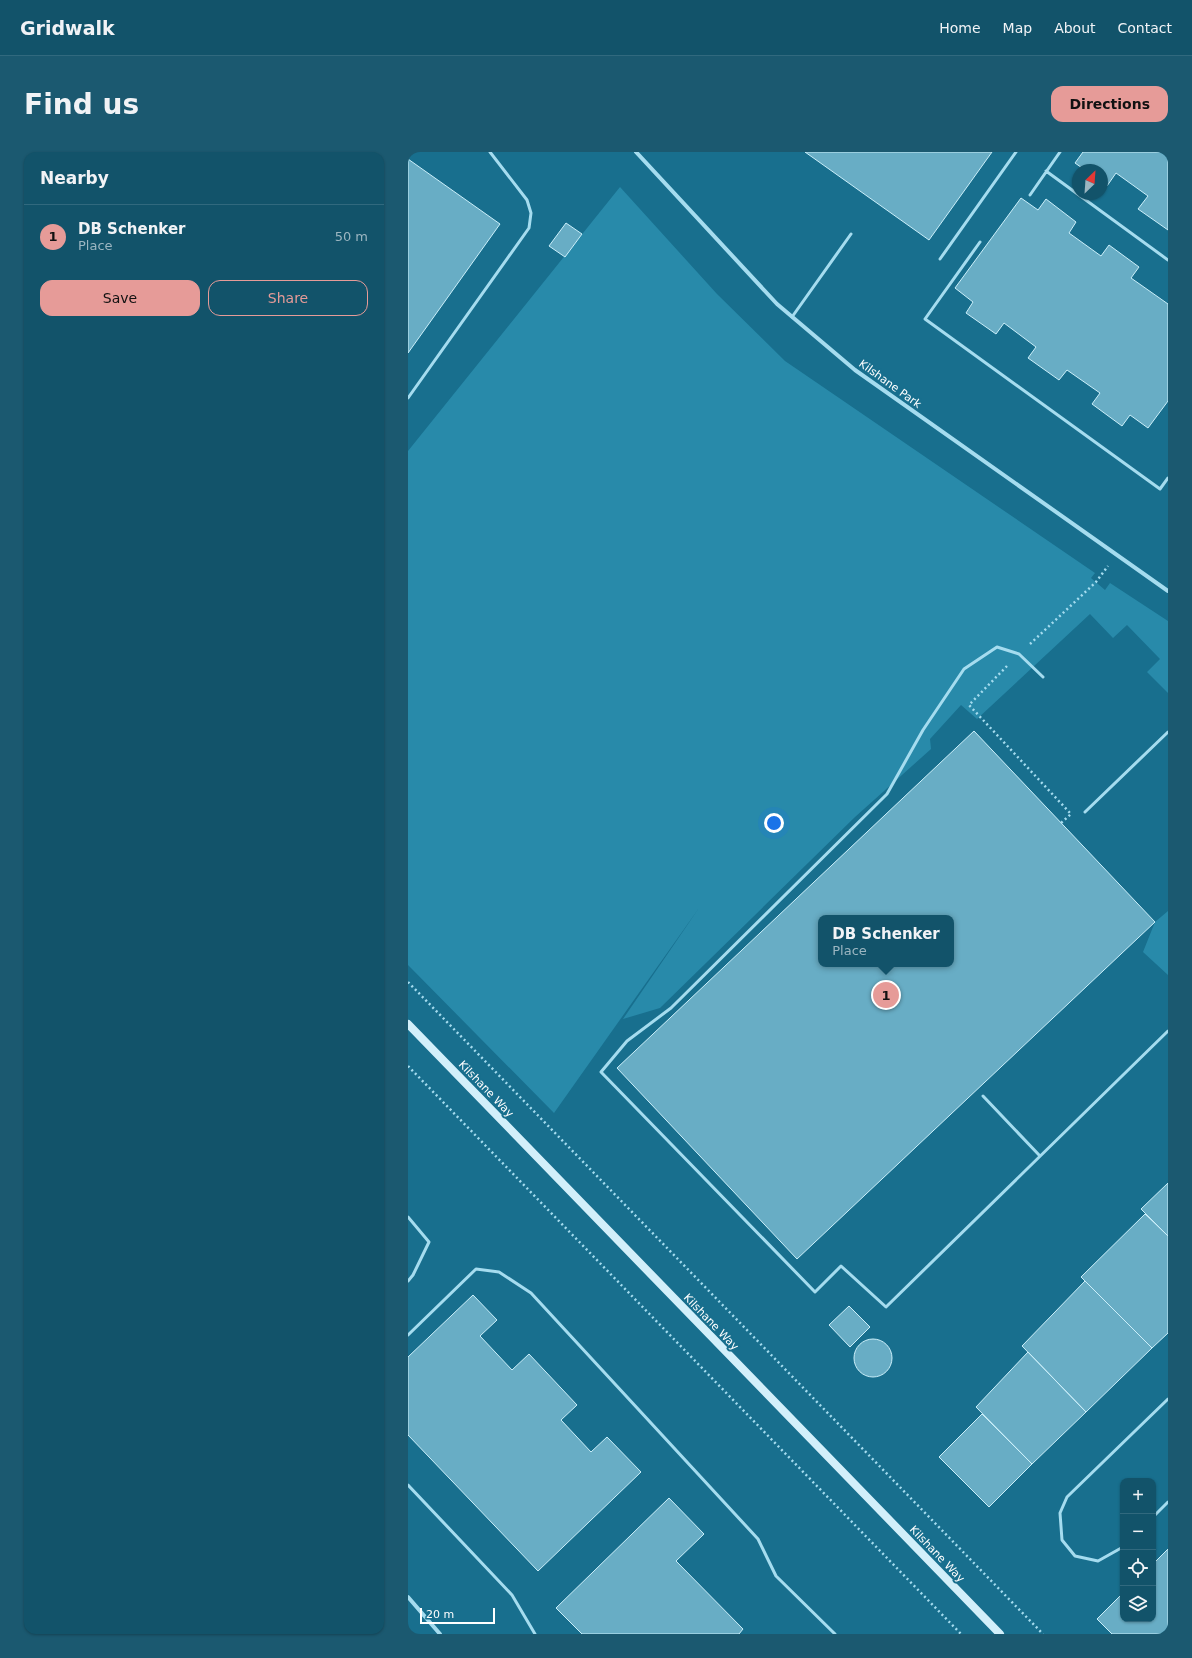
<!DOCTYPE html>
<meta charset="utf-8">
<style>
:root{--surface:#12536a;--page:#1b5970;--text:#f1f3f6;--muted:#9cb6c1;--line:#31697e;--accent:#e69b98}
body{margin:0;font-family:"DejaVu Sans",sans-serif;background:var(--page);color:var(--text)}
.controls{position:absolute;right:12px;bottom:12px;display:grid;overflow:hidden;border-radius:8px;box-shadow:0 1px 3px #0004}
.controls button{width:36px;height:36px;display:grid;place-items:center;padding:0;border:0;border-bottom:1px solid var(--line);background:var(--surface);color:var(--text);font:20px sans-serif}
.compass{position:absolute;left:664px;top:12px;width:36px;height:36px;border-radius:50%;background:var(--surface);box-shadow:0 1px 3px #0004;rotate:25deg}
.scale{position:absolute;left:12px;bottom:10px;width:75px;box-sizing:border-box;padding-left:4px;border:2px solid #fff;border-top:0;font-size:11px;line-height:14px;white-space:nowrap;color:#fff;-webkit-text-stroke:3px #186f8e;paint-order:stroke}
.you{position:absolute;left:366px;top:671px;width:14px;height:14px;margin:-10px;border:3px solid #fff;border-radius:50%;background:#1a73e8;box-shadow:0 0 0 6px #1a73e833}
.badge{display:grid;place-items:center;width:26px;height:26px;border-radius:50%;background:var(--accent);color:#111;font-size:13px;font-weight:700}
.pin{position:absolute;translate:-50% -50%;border:2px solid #fff;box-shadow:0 1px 4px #0006}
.popup{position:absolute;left:410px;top:763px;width:136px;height:52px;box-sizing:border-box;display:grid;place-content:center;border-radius:8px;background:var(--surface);filter:drop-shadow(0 1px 3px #0005);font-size:13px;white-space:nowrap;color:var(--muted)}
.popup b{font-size:15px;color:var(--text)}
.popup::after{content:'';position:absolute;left:50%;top:100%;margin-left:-8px;border:8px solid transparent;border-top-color:var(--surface)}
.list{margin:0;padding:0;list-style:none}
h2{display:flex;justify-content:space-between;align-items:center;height:52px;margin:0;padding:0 16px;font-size:17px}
h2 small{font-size:13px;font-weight:400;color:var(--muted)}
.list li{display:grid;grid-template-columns:26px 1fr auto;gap:12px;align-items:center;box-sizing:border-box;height:64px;padding:0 16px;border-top:1px solid var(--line)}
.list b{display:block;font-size:15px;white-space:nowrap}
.list p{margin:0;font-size:13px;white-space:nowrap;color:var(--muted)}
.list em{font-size:13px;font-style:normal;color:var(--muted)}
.actions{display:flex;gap:8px;padding:12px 16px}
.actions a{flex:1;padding:9px 0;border:1px solid var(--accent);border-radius:12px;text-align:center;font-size:14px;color:var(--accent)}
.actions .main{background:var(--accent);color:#111}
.icon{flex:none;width:22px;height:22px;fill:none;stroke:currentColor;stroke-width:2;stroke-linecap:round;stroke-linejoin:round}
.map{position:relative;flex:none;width:760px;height:1482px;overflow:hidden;border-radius:12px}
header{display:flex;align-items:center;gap:24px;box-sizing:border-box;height:56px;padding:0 20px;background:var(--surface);border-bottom:1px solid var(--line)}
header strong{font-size:19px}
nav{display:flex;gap:22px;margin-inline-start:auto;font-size:14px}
.intro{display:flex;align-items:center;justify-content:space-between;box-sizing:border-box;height:96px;padding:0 24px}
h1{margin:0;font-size:28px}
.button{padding:10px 18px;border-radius:12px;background:var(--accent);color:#111;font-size:14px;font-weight:700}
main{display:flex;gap:24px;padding:0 24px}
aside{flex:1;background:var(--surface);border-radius:12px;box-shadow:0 1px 3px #0004}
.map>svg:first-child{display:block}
.green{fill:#288aaa}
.building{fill:#68adc5;stroke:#cbeffa;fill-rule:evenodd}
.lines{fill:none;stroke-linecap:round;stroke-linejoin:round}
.path{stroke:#a5dcef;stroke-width:2.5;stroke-dasharray:2 3;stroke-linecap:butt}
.lane{stroke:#a5dcef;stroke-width:3}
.street{stroke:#a5dcef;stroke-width:4}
.secondary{stroke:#d2effa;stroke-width:8}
.labels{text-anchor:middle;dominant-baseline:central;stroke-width:4;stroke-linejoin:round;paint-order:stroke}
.street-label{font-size:11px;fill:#fff;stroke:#186f8e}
</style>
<header>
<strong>Gridwalk</strong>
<nav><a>Home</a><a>Map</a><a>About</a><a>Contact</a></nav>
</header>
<div class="intro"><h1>Find us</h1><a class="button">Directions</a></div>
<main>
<aside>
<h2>Nearby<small></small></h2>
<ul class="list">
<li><span class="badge">1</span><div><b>DB Schenker</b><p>Place</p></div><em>50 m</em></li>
</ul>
<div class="actions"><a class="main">Save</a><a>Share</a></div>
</aside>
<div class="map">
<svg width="760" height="1482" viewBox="0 0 760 1482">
<rect width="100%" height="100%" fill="#186f8e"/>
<path class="green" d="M212,35L309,142L377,209L687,421L683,426L697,438L702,431L760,469V541L739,520L752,507L719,473L705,486L682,462L569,567L553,553L522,587L523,597L447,665L252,856L215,867L291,756L146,961L0,813V299Z
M760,759V823L735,800L747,770Z"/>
<path class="building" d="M397,0H584L521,88Z
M675,0H760V78L730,57L740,44L708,21L699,34L694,30V18H677L667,11Z
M0,7L92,72L0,201Z
M613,46L630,58L638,47L668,70L661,81L693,104L701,93L731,115L723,126L760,152V249L740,276L722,263L714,274L684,252L692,241L659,218L651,228L620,206L628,195L596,171L588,182L558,161L565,150L547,136Z
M158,71L174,82L157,105L141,94Z
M566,579L747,770L389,1107L209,916ZM413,766H543V812H413Z
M760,1031V1084L733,1057Z
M737,1062L760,1084V1181L744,1196L673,1125Z
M677,1129L744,1196L678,1260L614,1194Z
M65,1143L89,1168L72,1184L104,1218L121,1202L169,1253L153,1268L183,1300L199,1285L233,1320L130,1419L0,1283V1205Z
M441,1154L462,1175L442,1195L421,1173Z
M446 1206a19 19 0 1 1 38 0a19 19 0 1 1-38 0Z
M620,1200L678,1260L624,1312L568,1255Z
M574,1262L624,1312L581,1355L531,1305Z
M261,1346L296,1382L268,1409L335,1477L331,1482H174L148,1456Z
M760,1397V1482H704L689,1467L715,1441V1467H745V1412Z"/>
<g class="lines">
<path class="path" d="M622,492L688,430L700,414
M599,514L561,553L663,662L653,671
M0,830L635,1482
M0,914L553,1482"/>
<path class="lane" d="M638,19L760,108
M622,43L652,0
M572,90L517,167L752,337L760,326
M532,107L608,0
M384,165L443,82
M0,246L121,76L123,61L119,48L82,0
M635,525L611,502L589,495L556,517L515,578L479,642L263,856L219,889L193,920L407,1140L433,1114L478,1155L760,879
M677,660L760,580
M575,944L632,1004
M0,1065L21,1090L5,1123L0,1129
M0,1183L68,1117L91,1120L123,1141L350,1387L368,1424L427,1482
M0,1333L104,1443L127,1482
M745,1365L760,1350
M715,1395L690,1409L667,1404L654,1388L652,1361L659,1345L760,1247"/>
<path class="street" d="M228,0L369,152L447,218L760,439
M0,1445L32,1482"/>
<path class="secondary" d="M0,872L592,1482"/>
</g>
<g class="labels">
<g class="street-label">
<text transform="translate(482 232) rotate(36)">Kilshane Park</text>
<text transform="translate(78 937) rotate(46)">Kilshane Way</text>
<text transform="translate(303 1170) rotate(46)">Kilshane Way</text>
<text transform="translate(529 1402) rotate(46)">Kilshane Way</text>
</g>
</g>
</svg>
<div class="controls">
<button>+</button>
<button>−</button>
<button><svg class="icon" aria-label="locate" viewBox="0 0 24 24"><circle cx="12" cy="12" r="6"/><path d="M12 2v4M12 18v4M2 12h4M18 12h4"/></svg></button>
<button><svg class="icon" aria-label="layers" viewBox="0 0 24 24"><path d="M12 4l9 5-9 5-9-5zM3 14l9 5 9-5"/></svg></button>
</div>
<svg class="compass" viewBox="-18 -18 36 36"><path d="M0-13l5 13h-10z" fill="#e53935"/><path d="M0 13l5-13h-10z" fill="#9cb6c1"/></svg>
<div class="scale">20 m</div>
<div class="you"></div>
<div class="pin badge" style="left:478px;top:843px">1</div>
<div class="popup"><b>DB Schenker</b>Place</div>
</div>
</main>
